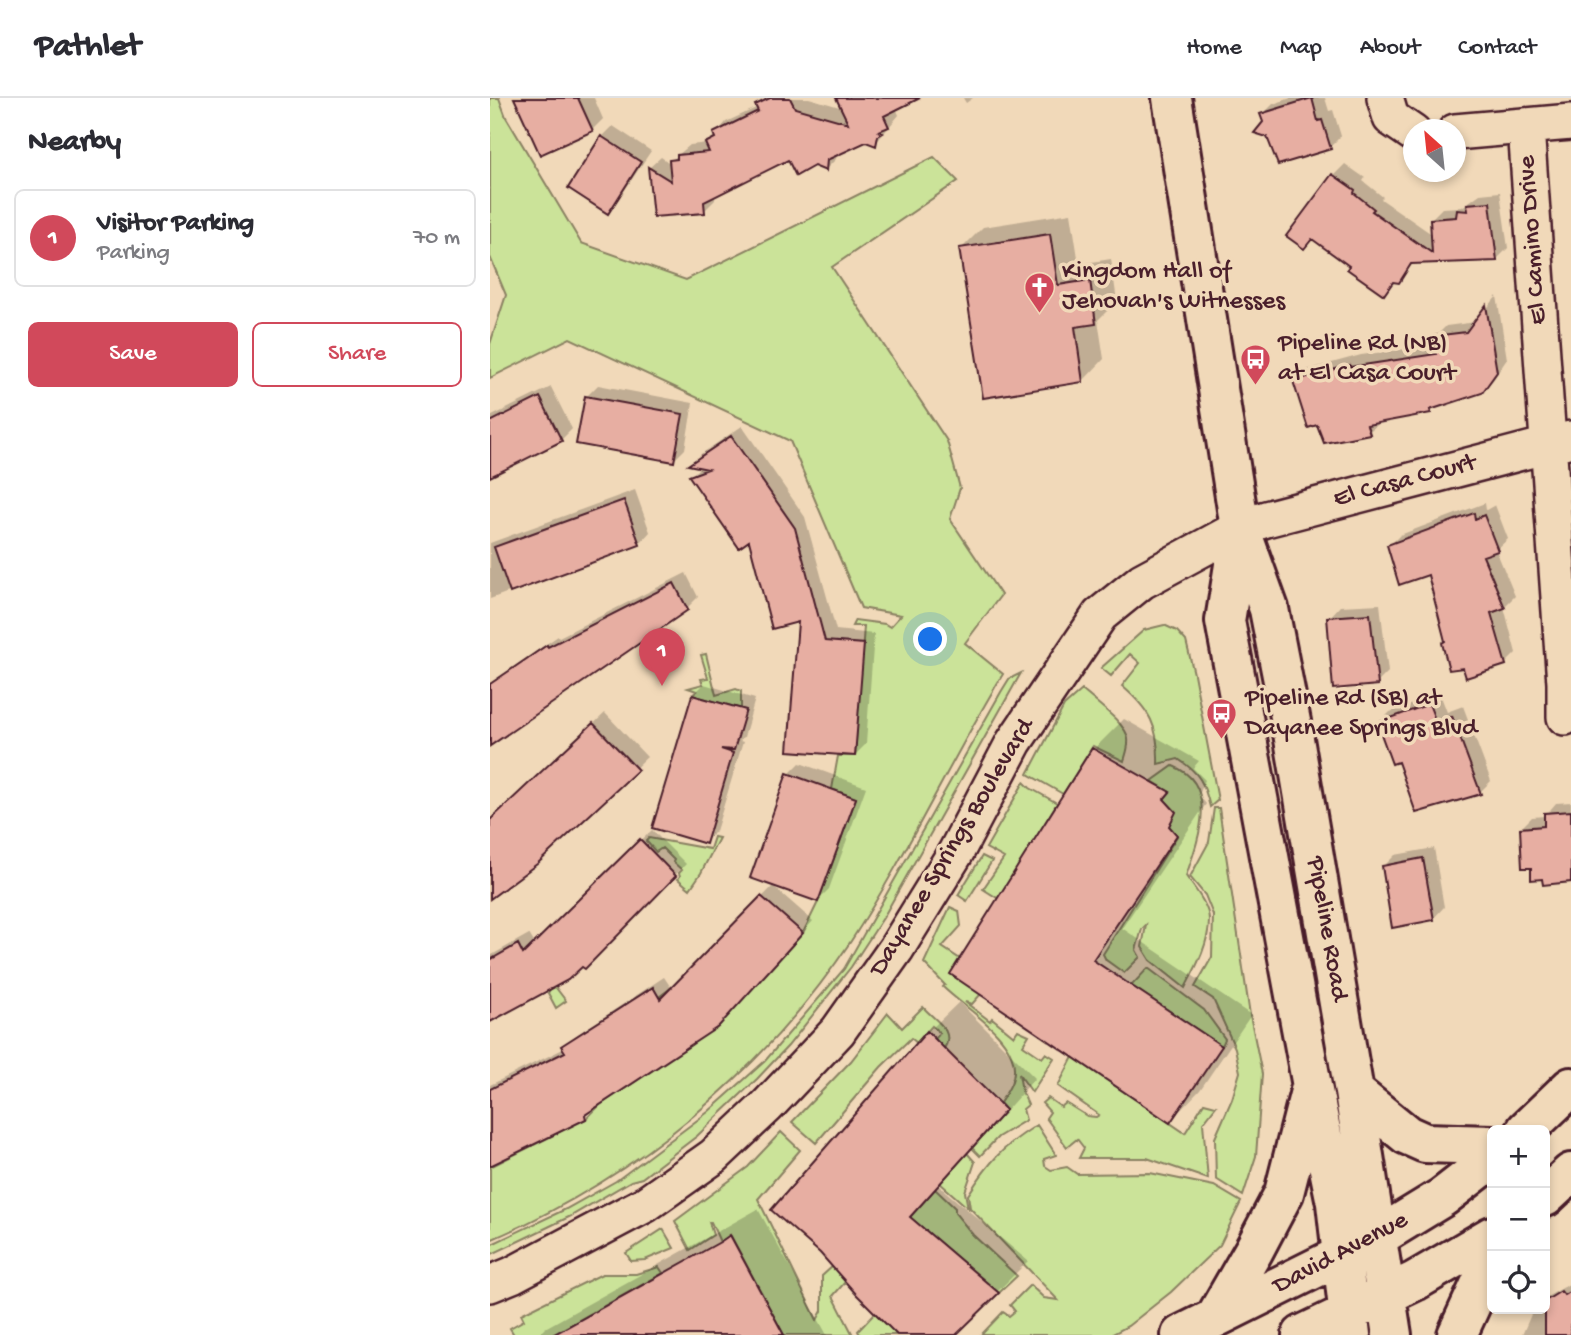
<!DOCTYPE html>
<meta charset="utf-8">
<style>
:root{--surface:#fff;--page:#f7f7f7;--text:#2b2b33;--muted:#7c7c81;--line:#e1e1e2;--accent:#d1495b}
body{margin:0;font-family:"Gochi Hand",sans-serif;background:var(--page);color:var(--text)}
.controls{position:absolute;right:21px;bottom:21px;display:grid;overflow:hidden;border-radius:10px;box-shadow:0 4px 10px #0003}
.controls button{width:63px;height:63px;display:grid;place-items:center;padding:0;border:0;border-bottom:2px solid var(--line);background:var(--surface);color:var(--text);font:35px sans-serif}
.compass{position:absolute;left:913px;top:21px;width:63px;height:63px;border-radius:50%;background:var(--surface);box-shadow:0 4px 10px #0003;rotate:333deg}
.you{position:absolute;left:441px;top:542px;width:24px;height:24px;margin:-18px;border:5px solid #fff;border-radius:50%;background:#1a73e8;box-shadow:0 0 0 10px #1a73e833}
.badge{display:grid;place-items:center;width:46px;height:46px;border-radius:50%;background:var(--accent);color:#fff;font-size:23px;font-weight:700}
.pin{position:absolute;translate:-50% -58px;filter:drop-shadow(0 2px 4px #0008)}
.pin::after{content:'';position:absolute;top:37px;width:24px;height:21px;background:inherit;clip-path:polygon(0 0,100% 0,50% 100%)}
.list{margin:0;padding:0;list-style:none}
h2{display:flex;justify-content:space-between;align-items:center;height:91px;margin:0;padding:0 28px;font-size:30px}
h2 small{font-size:23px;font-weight:400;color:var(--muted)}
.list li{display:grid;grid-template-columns:46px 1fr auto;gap:21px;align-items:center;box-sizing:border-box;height:98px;margin:0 14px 14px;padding:0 14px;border:2px solid var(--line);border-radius:10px}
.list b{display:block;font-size:26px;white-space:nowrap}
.list p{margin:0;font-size:23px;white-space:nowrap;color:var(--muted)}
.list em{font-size:23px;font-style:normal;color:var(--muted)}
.actions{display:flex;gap:14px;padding:21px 28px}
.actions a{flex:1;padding:16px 0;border:2px solid var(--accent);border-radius:10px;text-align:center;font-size:24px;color:var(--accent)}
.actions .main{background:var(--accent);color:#fff}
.icon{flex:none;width:38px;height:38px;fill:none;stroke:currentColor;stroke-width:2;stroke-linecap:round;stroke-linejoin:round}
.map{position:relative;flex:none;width:1081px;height:1237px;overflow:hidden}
header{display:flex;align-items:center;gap:42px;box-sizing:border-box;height:98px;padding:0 35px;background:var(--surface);border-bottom:2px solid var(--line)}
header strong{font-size:33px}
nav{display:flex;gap:38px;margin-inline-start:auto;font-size:24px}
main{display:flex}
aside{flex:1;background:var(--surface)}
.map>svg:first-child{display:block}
.green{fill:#cbe399;stroke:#8a8162;stroke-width:2}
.shadow{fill:#0003}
.building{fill:#e7aea2;stroke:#4a1f2b;stroke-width:2}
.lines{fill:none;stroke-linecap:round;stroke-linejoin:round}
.minor-casing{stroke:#4a1f2b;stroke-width:40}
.major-casing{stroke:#4a1f2b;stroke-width:44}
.minor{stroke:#f1d9b9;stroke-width:35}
.major{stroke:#f1d9b9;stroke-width:38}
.labels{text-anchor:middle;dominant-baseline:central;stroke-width:7;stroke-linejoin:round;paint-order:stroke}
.street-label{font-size:26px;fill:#4a1f2b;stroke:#f1d9b9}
.poi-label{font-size:26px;fill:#4a1f2b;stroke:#f1d9b9;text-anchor:start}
</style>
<header>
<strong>Pathlet</strong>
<nav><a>Home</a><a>Map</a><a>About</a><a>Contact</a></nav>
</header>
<main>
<aside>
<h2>Nearby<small></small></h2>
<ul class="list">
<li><span class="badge">1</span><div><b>Visitor Parking</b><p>Parking</p></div><em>70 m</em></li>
</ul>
<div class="actions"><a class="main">Save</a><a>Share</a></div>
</aside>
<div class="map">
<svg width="1081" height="1237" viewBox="0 0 1081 1237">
<rect width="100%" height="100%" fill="#f1d9b9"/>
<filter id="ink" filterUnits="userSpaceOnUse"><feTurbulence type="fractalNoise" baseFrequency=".0143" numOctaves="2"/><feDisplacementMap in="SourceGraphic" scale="14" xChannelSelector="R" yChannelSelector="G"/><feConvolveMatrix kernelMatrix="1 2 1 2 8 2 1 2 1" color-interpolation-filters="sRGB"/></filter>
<g filter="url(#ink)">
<path class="green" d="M0,0H9L16,19L91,145L196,182L444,59L468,83L342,169L457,343L470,390L460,421L511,497L475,545L513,576C460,663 417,757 361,843C273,975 146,1080 0,1142V1069L96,1021L110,1007L201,947L169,899L182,889L226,931L313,835L328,804L366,700L342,691L348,658H365L374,528H362L365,522L395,526L400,529L411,517L371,510L300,343L80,240L0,280V246L16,197L0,159Z
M674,527L687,533L696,543L704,576L728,702L720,709C714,685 710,675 688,661L668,666C669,628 660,612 632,588L650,565L640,556L621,578L611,570L654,532Z
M216,556L226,597L246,591L251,593V611L202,597L207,593L198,590L213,586L211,581L218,580L211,557Z
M531,575L393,820L361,869L298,948L267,981L207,1038L152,1080L141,1083L81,1118L0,1157V1147L76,1111L126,1083L218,1014L275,963L354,871L511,594L519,581Z
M592,592C604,603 637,626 638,641C639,649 636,656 634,663L603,648L573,696L538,676L574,608Z
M683,668C730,687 708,743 696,778C704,790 719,807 719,822C719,846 706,869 695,890L660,862L652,849L656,827L652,831L646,852L650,859L634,875L616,862L613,856L687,738L679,728L685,713L674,701L680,694L662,683Z
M534,684L540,690L567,705L509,801L493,791L514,760L496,750Z
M724,710H729L760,917L772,976L766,1058L753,1098L726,1081L725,1040L742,1001L750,974L745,950L723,901L705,889L722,859L723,817L715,797L700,779L719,744Z
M224,739L229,740L211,775L200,791L188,781L190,778L189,775L192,772L183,764L184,762L172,750L166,754L156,743L159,740L220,751Z
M492,758L502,763L477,803L468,797Z
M460,809L469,813L471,828L452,849L470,861L491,896L482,906L475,904L500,923L502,920L524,938L528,932L539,937L533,947L552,960L556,955L564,960L542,994L529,976L532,993L538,1007L533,1011L536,1022L508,1039L490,1058L482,1050L516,1012L510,1005C516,995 525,983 524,970C523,937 474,910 453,889L455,887L434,865Z
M658,870L714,912L735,941L732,948L641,888Z
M63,886L76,903L66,910L58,895Z
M433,909C444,922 466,932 454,951L445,941L450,935L442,928L427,945L421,940L391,969L326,1045L302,1024L361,963L398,915L412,930Z
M583,959L695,1035L714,1005L726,1008L713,1025L718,1081L657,1060H589L594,1050L587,1041L577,1049L556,1020L560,1014L552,1005L558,1000L571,1009L576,1005L597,1018L606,1019L609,1017L568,988Z
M547,1027L566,1057L554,1061L555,1068L561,1072L577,1069L587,1076L660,1075L724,1088L751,1104L730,1147L681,1194L638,1228L621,1237H491L513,1214L519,1218L525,1213L520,1207L540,1187L554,1200L568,1202L480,1110L478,1097C499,1064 513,1048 547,1027Z
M291,1034L310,1052L268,1101L327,1222L332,1213V1178L343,1168L356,1183L343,1198L363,1237H294L241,1138L230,1144L221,1124H219L223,1137L200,1152L185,1123L258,1069Z
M477,1055L485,1064L475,1094L478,1110L450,1085Z
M445,1091L465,1110V1115L483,1137L527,1178L509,1195L420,1119Z
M173,1131L184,1150L155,1162L141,1163L136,1155Z
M169,1169L173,1175L62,1237H24L20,1230L34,1222L31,1216L112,1176H146Z
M385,1215L407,1237H370L368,1233Z"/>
<path class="shadow" d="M26,0H104L113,21L102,32Z
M275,0H319L353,10L348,0H426L406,10L409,17L385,46L376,42L347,56L346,61L336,71L299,60L225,96V102L214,113L164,117L160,69L171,59L181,66V63L200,47L218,45L236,24L268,9Z
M473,0H483L476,5Z
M801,0H835L839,13L843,12L851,38L840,49L775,24L772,17L783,6Z
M123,28L161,53L128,102L117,113L112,39Z
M855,66L875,80L873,83L893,99L891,101L943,137L941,121L952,110L972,109L990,96L1010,94L1018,150L1007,161L924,165L894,195L862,167L823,140L799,138L844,77Z
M581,115L589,166L621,161L627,203L608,222L614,261L593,283L471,151L493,129Z
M1007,198L1017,261L1003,282L991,294L943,310L940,313L890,323L879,334L828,325L805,283L816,272L871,257L946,247L945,239L956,228L986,224Z
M108,287L203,305L195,351L184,362L97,298Z
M61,289L82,331L71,342L0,377V319Z
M252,328L315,419L346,532L384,536L376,646L365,657L309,522L260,441L201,378L211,368L202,366L211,356Z
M145,392L160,434L150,445L0,501V445Z
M995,405L996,412L1005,407L1018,441L1006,452L1025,498L1014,509L1026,555L1015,566L974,568L957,542L939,475L899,448L910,437Z
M196,475L208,499L197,510L0,646V585L68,538L69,539Z
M890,506L898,574L887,585L839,520L850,508Z
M214,586L265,601L254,639L250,643L253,644L226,733L215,744L203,597Z
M950,596L957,614L973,608L1001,683L990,694L927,713L909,661L889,625L900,614Z
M115,615L157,659L46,765L0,799V736L17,708Z
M634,621L709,663L703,670L715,682L709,697L716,706L632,830L761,917L710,992L680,1023L463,875L603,652Z
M310,665L376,689L339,791L328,802L299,676Z
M1081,704V782L1054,779L1042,768L1031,730L1042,719L1055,718L1066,705Z
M162,732L196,766L95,869L92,867L0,922V858L39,836L45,846Z
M944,750L954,809L943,821L894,768L905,757Z
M283,788L323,823L239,916L106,1008L95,1019L0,1067V987L75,950L85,938L174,879L182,891Z
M469,904L545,980L449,1088L538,1163L464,1237H410L331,1154L284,1112L438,934Z
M268,1111L337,1237H48L55,1230Z
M1081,1185V1237H1032L1043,1212L1055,1211V1200Z"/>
<path class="building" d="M24,0H88L103,33L50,57Z
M280,0H300L305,10L358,25L346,0H430L394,18L399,29L389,33L393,35L388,38L386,48L376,44L337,62L336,73L324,68L306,78L298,62L214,104L215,115L163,119L158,69L181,83L179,62L187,61V57L219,54L215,45L225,40L223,35L268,13L265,7Z
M822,0L828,23L832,22L841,51L788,67L777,39L764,35L773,24L770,16Z
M111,38L151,64L118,116L78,90Z
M842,76L865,92L864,95L884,111L882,113L942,155L940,121L966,119L967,112L978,113L977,106L1000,104L1007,163L921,166L909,185L903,184L894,197L857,171L859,168L822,141L814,151L796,138Z
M560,136L568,187L600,182L606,226L585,229L593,284L493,300L469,150Z
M996,207L1007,274L992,295L940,312L941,315L877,327L880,336L834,345L827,327L818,330L803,283L860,267V269L946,256L943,238L976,234Z
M95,298L193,316L184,364L86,346Z
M50,299L72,343L0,379V324Z
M241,338L305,430L335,543L374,546L365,658L298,653L308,524L282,531L259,443L249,450L199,378L218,371L198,367Z
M134,402L150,447L20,495L4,449Z
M984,415L985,421L994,417L1008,453L993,458L1015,510L1001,515L1016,567L976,580L973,570L959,572L952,545L955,543L938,477L909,487L897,447Z
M184,485L198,512L0,648V586L57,547L58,549Z
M880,516L888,587L843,591L837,519Z
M202,597L256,612L244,652L231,651L243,655L216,746L162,730Z
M939,606L946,624L962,618L991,696L926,715L908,664L902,666L887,625Z
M103,625L148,672L47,766L0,801V722Z
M602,650L680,694L674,701L686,714L679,728L687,737L603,862L732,948L680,1025L460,876Z
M297,675L366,700L328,804L260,780Z
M1081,713V784L1053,787L1052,781L1041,782V770H1032L1030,730L1054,728V715Z
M150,741L186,778L95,871L92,869L78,882L0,924V862L28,846L33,856Z
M933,760L944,822L902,830L892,768Z
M271,798L313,835L228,929L95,1017L96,1021L0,1068V991L75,954L71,948L163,889L170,901Z
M437,933L516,1012L420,1119L509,1195L466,1237H407L366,1196L330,1155L281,1112Z
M240,1137L294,1237H63L230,1144Z
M1071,1193L1074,1197L1081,1193V1237H1055V1203Z"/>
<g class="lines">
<defs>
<path id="minor" d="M895,0L901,20L923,35
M1036,29L1075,585V619
M965,34L1081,24
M0,1186L22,1177L156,1106L224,1058L277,1008L348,933L406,851L466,754L524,644L610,517L652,483L750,430L776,421L1081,341"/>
<path id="major" d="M682,0L750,430L779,511L802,629L864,994L902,1237
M749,436L735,523L822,988L846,1105L861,1237
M864,994L917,1037L935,1045L1002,1047
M1036,1032L1081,989
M1055,1099L1081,1075
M726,1218L764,1152L794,1095L820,993
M691,1237L886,1140L953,1099L1002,1061
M812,1237L925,1183L1002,1138
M967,1237L1002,1161"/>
</defs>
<use href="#minor" class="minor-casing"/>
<use href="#major" class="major-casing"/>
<use href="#minor" class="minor"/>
<use href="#major" class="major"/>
</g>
</g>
<defs>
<symbol id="church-pin" viewBox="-11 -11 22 30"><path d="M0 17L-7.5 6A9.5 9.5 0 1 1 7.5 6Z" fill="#d1495b" stroke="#f1d9b9"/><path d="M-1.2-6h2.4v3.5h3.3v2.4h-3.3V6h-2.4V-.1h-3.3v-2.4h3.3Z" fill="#fff"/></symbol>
<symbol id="bus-pin" viewBox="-11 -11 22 30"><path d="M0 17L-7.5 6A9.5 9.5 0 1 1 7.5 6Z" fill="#d1495b" stroke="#f1d9b9"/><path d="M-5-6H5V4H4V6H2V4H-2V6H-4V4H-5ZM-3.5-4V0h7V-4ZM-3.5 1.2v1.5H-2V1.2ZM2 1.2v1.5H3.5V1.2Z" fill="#fff"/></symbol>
</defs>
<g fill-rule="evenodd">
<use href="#church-pin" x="532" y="172" width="35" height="47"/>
<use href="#bus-pin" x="748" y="244" width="35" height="47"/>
<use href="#bus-pin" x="714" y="598" width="35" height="47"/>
</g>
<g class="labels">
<g class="street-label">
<text transform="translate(1044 142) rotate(-94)">El Camino Drive</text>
<text transform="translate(915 384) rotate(-15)">El Casa Court</text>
<text transform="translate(463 750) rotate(-59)">Dayanee Springs Boulevard</text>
<text transform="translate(836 831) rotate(80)">Pipeline Road</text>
<text transform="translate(851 1156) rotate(-28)">David Avenue</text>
</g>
<g class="poi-label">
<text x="572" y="174">Kingdom Hall of<tspan x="572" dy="30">Jehovah's Witnesses</tspan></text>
<text x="788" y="246">Pipeline Rd (NB)<tspan x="788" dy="30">at El Casa Court</tspan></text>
<text x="755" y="601">Pipeline Rd (SB) at<tspan x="755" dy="30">Dayanee Springs Blvd</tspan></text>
</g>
</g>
</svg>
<div class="controls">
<button>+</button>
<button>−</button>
<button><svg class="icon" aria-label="locate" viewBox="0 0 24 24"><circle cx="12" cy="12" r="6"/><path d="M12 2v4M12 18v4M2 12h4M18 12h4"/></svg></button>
</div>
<svg class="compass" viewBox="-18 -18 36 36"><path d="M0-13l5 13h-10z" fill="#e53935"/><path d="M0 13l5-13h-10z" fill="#7c7c81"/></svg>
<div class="you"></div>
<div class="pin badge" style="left:172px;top:588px">1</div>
</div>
</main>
